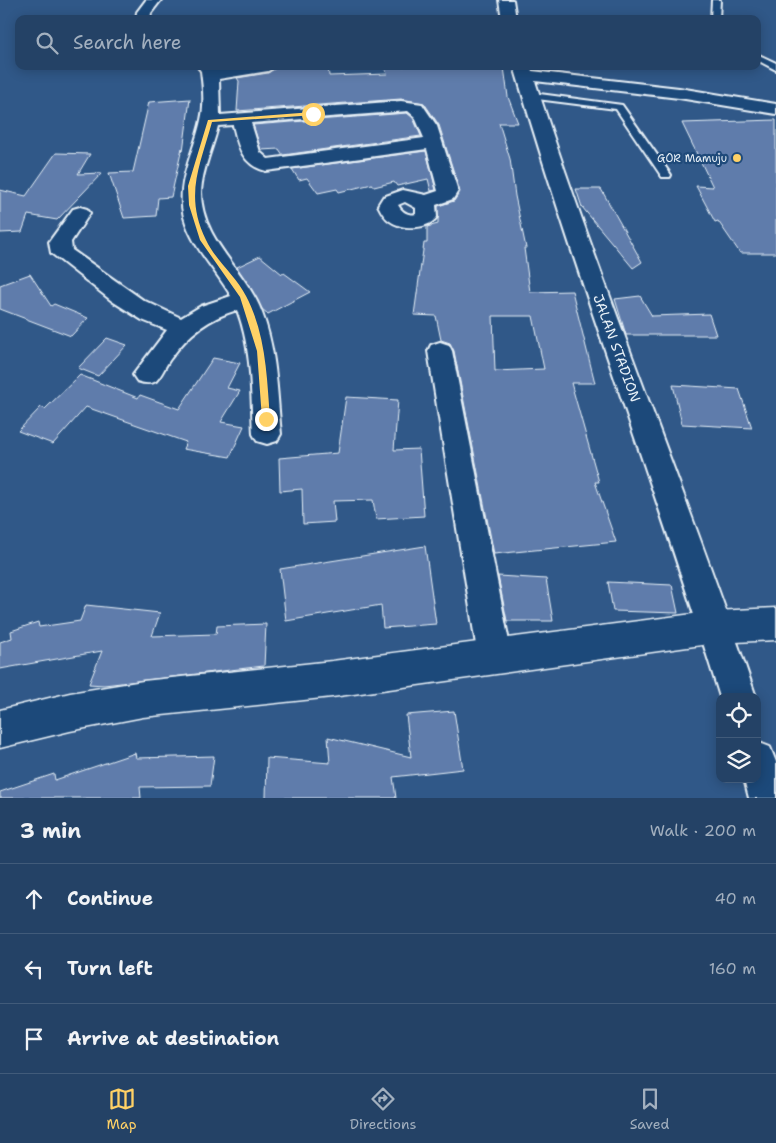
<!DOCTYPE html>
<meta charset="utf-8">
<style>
:root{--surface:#244266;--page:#2c496c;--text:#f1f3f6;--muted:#a3b0bf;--line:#415b7a;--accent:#ffd166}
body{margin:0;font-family:"Shantell Sans",sans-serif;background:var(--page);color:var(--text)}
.controls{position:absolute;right:15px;bottom:15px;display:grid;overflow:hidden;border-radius:10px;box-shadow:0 2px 12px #0003}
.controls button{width:45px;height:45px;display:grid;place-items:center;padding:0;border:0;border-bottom:1px solid var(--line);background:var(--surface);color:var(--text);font:25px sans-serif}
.stop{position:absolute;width:15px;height:15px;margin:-11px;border:4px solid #ffd166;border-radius:50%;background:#fff}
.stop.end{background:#ffd166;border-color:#fff;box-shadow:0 1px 5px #0008}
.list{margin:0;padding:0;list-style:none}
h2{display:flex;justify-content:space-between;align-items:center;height:65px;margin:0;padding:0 20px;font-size:21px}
h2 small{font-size:16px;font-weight:400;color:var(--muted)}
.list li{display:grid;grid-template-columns:32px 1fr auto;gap:15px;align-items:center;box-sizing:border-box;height:70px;padding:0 20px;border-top:1px solid var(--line)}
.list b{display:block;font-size:19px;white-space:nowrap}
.list em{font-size:16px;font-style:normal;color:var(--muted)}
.icon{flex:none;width:28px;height:28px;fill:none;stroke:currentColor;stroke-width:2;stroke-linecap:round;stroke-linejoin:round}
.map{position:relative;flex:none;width:776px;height:798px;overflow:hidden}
.search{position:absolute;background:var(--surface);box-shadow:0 2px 12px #0003;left:15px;right:15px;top:15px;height:55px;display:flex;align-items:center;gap:12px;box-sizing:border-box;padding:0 18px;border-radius:10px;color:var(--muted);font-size:19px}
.sheet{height:275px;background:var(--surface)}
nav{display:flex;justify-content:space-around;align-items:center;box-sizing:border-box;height:70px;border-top:1px solid var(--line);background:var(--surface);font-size:14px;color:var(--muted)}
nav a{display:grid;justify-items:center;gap:2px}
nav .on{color:var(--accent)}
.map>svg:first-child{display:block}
.building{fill:#5f7cab;stroke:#e8f1f8;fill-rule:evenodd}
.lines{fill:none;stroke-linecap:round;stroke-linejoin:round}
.lane-casing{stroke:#e8f1f8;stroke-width:4}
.street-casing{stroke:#e8f1f8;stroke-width:4}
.secondary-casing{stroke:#e8f1f8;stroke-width:3}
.lane{fill:#1f4a7a;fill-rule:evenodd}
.street{fill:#1f4a7a;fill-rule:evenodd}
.secondary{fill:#1f4a7a;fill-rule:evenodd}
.route{fill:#ffd166}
.poi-dot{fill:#ffd166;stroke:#1f4a7a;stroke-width:2}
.labels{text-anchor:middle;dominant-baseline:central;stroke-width:4.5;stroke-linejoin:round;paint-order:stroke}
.far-poi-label{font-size:11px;fill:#e8f1f8;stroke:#1f4a7a;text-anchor:end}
.street-label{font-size:14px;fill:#e8f1f8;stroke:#1f4a7a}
</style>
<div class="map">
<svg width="776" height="798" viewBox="0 0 776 798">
<rect width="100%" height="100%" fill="#305888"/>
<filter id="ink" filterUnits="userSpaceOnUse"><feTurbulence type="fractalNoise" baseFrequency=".02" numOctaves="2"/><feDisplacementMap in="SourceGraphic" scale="10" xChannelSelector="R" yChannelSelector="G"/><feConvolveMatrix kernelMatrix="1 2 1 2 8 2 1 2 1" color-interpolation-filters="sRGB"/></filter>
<g filter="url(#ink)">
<path class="building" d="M278,66H328L329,76L387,74L385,68L412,66L504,67L508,97L518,123H499L510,159L515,196L526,248H524L530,292L572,291L595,383H571L599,482H595L616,542L494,554L454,351L450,343L441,340L436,316L414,315L424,243H427V227L438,224V206L454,201L460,192L439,125L424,103L401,99L237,111L239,81L237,78L268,73ZM493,316H533L544,369L495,371Z
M190,99L183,151L182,148L171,197L158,198L156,216L124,218L109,173L133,172L149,102Z
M407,113L413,118L421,136L283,155L279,149L261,150L253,125Z
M776,120V253H740L718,221L715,222L696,186L713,187L682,123Z
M426,151L436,190L431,191L428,179L397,186L394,182L374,187L372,184L339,192L337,189L318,193L307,178L299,180L292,169Z
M56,153L90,154L78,174L102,173L57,220L28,215L22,232L0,233V190L26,196Z
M576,189H601L642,262L633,268L582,207Z
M260,256L282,274L284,273L310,292L268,314L262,309L237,267Z
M30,274L51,306L54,304L88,318L71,336L0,309V285Z
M640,296L652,316L709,314L716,335H626L615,299Z
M107,338L127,345L98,376L78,368Z
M213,358L240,363L227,388L240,391L221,422L244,426L230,457L183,449L186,442L86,407L53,444L18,431L41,407L45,409L80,375L138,398L140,395L179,409Z
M673,385L739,389L752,428L682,424Z
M346,397L398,400L394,450L419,449L424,516L376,519L373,500L333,501L335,522L303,524L302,489L280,491L279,458L338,453Z
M425,546L436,624L383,628L381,605L286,621L280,569Z
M498,576L546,579L553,621H507Z
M608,582L672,585L678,613L613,611Z
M86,605L160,613L152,636L216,634L217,626L266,624L264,666L104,685L89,684L102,651L0,669V642L12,638L11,631L38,622L39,627L80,621Z
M454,711L463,769L393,777L396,798H266L267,758L330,763L328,737L411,757L406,715Z
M135,753L136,758L214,756L210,786L140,787L141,798H0V792L54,774L55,780Z"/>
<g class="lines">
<defs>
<path id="lane" d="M712,0H720L719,19H711Z
M757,54L776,63V70L757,60Z
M532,93L622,105L671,175L670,177H662L616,109L529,98L528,96Z"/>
<path id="street" d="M146,0H161L151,13L150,19H136L137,12Z
M499,0H513L516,19H502Z
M197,66H215L217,69L235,66H276L268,71L219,79L220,115L401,101L422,104L437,126L458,191L453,199L436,205L437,217C428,230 402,230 390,221C384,217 381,211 378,205L383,197L403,190L426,195L438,191L427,149L266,171C242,165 238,146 233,125L218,126C213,148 202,169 201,192C201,241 247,271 262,313C277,352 277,394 281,434L277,441L267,444L257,441L253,434C251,393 252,349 237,310C209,318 188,334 171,358C166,364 162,375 156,381C150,385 143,383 137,381L133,375L167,330L142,320L112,301L51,253L49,242L73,209L80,207L87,209L90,213L71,242L72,250L143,300L181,318L201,306L231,296C216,270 192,247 184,217C175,183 194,153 201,120C205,104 203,87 201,71ZM408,111L415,117L424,138L268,159L260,152L251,123ZM405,202L416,208V214C408,216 402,212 398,205Z
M514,66H530L532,71L679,88L776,104V114L679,98L535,81C602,289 686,490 756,697H720C655,485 576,279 514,66Z
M440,342L449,345L452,351L512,657L507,668L495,673L483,668L478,657L428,351L431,345Z
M757,742L770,747L776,762V798H749L744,779H757Z"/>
<path id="secondary" d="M776,608V640L716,643L332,697L143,717L70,731L0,748V710L70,693L143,681L332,661L716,611Z"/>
</defs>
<use href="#lane" class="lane-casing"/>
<use href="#street" class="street-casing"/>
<use href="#secondary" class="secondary-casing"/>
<use href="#lane" class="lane"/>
<use href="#street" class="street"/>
<use href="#secondary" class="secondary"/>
</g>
</g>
<path class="route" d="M313,112L315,115L212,122C200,166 184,195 206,240C216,261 236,276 246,296C266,334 267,378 270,419L266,422L262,419L257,351L240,297L200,240L189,205L188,186L208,120Z"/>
<circle class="poi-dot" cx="737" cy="158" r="5"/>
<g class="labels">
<g class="far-poi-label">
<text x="727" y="158">GOR Mamuju</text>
</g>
<g class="street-label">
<text transform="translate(617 348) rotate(70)">JALAN STADION</text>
</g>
</g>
</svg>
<div class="controls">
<button><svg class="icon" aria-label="locate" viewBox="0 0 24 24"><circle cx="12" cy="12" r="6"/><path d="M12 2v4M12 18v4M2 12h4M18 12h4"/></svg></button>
<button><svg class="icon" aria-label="layers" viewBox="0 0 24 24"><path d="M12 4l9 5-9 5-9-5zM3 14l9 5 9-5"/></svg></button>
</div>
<div class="stop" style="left:313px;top:114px"></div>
<div class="stop end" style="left:266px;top:419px"></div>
<div class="search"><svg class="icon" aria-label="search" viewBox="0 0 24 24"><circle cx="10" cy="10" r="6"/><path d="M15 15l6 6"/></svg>Search here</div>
</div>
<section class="sheet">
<h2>3 min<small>Walk · 200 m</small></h2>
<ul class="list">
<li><svg class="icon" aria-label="ahead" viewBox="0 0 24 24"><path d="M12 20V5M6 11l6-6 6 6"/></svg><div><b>Continue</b></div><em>40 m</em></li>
<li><svg class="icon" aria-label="left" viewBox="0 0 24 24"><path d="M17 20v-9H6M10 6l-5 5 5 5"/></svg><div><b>Turn left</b></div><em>160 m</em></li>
<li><svg class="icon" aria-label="arrive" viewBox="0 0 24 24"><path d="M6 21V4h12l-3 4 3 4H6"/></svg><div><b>Arrive at destination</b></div></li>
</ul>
</section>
<nav>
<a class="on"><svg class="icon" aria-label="map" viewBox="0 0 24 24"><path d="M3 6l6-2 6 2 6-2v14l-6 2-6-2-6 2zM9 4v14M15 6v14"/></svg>Map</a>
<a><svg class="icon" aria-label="directions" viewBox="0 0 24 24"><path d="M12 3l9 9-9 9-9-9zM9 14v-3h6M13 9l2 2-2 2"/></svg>Directions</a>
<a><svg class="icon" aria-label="saved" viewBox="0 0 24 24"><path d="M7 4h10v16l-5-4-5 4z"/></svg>Saved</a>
</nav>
